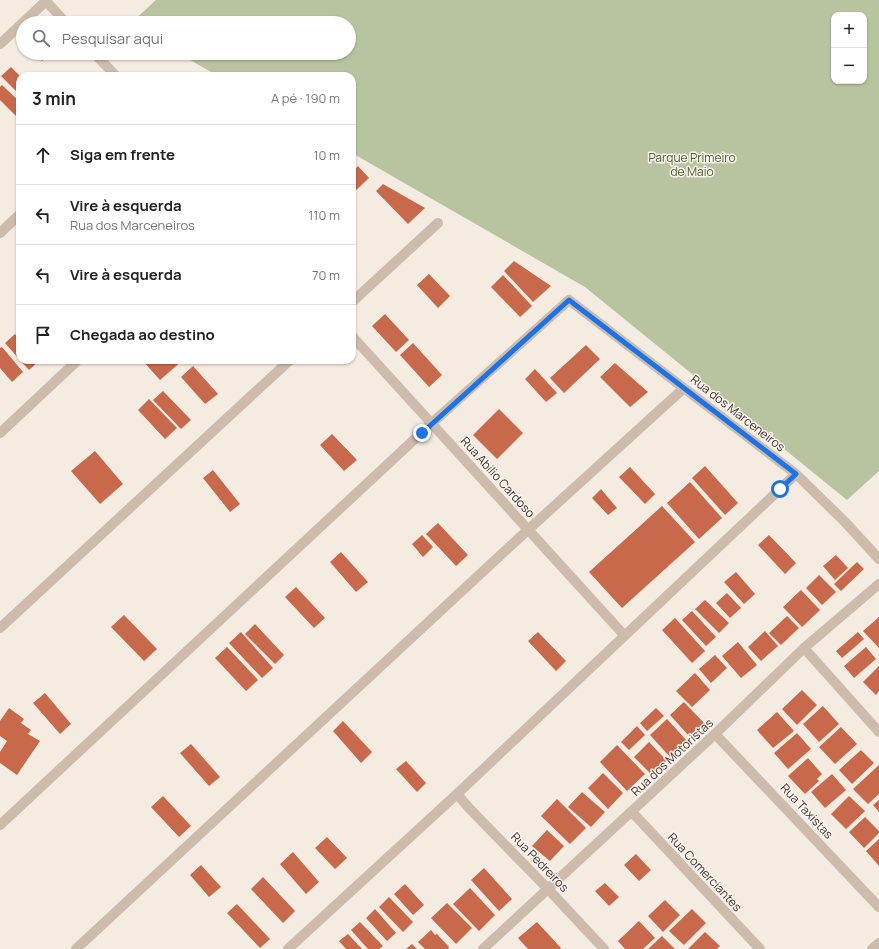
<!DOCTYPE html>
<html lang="pt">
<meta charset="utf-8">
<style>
:root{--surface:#fff;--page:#f2f2f2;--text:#222;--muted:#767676;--line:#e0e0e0}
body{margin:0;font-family:Manrope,sans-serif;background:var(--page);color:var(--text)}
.controls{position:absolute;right:12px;top:12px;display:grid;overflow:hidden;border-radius:8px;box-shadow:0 1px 3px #0004}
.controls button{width:36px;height:36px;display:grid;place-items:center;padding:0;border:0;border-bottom:1px solid var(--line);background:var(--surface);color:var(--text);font:20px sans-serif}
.stop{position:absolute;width:12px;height:12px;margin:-9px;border:3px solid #1a73e8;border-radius:50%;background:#fff}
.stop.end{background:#1a73e8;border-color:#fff;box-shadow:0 1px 4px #0008}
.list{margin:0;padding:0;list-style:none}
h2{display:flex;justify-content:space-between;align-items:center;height:52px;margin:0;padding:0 16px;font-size:17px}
h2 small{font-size:13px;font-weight:400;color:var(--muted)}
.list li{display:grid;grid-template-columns:26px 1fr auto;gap:12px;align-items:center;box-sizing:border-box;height:60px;padding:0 16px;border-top:1px solid var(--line)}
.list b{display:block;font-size:15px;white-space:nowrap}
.list p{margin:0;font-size:13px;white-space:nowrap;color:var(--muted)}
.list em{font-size:13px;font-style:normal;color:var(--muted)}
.icon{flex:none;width:22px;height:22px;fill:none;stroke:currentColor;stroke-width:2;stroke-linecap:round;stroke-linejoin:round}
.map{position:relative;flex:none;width:879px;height:949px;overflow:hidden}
.search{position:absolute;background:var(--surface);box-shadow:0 1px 3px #0004;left:16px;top:16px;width:340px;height:44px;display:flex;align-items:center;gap:10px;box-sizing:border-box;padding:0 14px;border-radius:22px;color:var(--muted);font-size:15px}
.panel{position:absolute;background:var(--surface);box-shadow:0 1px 3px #0004;left:16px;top:72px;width:340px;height:292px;border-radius:12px}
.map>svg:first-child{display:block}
.green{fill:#b8c4a0;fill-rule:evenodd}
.building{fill:#c8694b}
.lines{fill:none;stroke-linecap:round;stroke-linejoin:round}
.minor{stroke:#cdbbac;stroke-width:10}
.route{stroke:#1a73e8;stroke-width:5}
.labels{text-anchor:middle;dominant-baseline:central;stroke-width:3;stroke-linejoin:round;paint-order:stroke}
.park-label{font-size:12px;fill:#4a5a2e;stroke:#fbf5ee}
.street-label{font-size:12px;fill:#3b302b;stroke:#fbf5ee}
</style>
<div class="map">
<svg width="879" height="949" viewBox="0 0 879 949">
<rect width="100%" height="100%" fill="#f4ebe1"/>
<path class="green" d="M156,0H879V471L847,500L585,287L352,153V76H218L178,53H349V23H131ZM834,15H864V81H834Z"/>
<path class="building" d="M23,41V51L18,46Z
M34,53H50L42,61Z
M11,67L20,76V95L1,76Z
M2,85L20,102V114L17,117L0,100V87Z
M358,166L369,178L352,194V172Z
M383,184L425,208L408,224L376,191Z
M514,261L551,286L533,302L504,271Z
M429,274L450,296L438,308L417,285Z
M503,275L532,306L520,317L491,287Z
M385,314L409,340L396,352L372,326Z
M15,334L20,339V360L5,343Z
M413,343L442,375L429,387L400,355Z
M586,345L600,359L564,393L550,378Z
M2,347L23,372L12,382L0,368V348Z
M20,360H40L29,370Z
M142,360H183L160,380Z
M615,363L648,392L630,407L600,377Z
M193,366L218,394L205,404L181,377Z
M535,369L557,393L546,402L525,379Z
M163,391L191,420L181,429L153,400Z
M149,399L177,428L165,439L138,410Z
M499,409L523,433L497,459L473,435Z
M332,434L357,460L344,471L320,445Z
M95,451L123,484L100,504L71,471Z
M705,466L738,503L725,515L692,478Z
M630,467L655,494L645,504L619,477Z
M213,470L240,504L230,512L203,478Z
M690,482L722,518L699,539L667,503Z
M601,489L617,508L608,515L592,498Z
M662,506L695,542L622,608L589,572Z
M438,523L468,555L456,566L426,534Z
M422,535L433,547L423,557L412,544Z
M769,535L796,563L785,574L758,545Z
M341,552L368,582L356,592L330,562Z
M836,555L848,568L835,580L823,566Z
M857,562L864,569L841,591L834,584Z
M736,572L755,594L744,604L724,582Z
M819,575L836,592L822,605L806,588Z
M296,587L325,618L314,628L285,597Z
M801,590L820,610L802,627L783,607Z
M727,593L741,608L730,618L716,603Z
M705,600L729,623L719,633L695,609Z
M692,611L716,637L706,646L682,620Z
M124,615L157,649L144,661L111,627Z
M787,616L799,628L781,645L769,633Z
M879,617V648L863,631Z
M675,618L705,651L692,663L662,630Z
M255,624L284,655L275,664L245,634Z
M765,631L778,646L761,661L748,647Z
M241,632L273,668L262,678L229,643Z
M538,632L566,661L556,671L528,641Z
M858,632L864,639L842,658L836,651Z
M738,642L757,665L741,678L722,656Z
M227,647L258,680L246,691L215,658Z
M866,647L876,659L854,678L844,666Z
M715,655L727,668L711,683L699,669Z
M879,666V691L876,695L863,682Z
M695,673L710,690L692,707L676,691Z
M802,690L817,705L797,725L782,709Z
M45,693L71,724L60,734L33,703Z
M684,702L704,723L689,736L670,715Z
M823,706L839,724L819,742L803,724Z
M9,708L24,719L21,723L31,730L28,734L40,741L17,775L0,763V752L7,741L0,736V721Z
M656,708L664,716L647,731L640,723Z
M777,712L794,731L773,748L757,730Z
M667,719L688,742L671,758L650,735Z
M343,721L372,752L361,763L333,731Z
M637,726L645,735L629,750L621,742Z
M841,727L857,744L835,764L819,747Z
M797,733L811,749L788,769L774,753Z
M649,742L667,761L652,775L634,757Z
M191,744L220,777L209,786L180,753Z
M617,745L645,774L627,791L600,762Z
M861,750L874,763L852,784L839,770Z
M808,758L822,774L817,779L819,781L805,794L788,776Z
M406,761L426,783L417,792L396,769Z
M879,765V794L868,804L853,789Z
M603,773L623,793L608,809L588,788Z
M832,774L846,790L825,808L811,792Z
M582,792L605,812L591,827L568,807Z
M163,796L191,826L179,837L151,807Z
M849,796L865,811L846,829L831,814Z
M557,799L586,828L570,844L541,816Z
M879,800V812L873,805Z
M865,817L879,831V833L864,848L849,832Z
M547,830L564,846L550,861L532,846Z
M327,837L347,858L335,869L315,848Z
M879,839V866L866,851Z
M293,852L319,882L306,894L280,864Z
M636,854L651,870L639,881L624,865Z
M201,865L221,887L209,897L190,875Z
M484,868L512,899L499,911L471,880Z
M263,877L295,911L283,923L251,889Z
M605,883L619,897L609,906L595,891Z
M405,884L424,905L413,915L394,894Z
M470,888L495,915L479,931L453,904Z
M389,897L413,922L403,932L379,907Z
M665,900L680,915L663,932L648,916Z
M447,903L472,928L456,944L431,918Z
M237,904L270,939L260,948L227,913Z
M375,909L396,933L387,941L366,918Z
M692,909L706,923L684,945L669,931Z
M639,921L655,938L643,949H625L618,941Z
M360,922L383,946L379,949H368L351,930Z
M537,922L561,948L560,949H528L518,938Z
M431,930L435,935L437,934L449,947L448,949H425L418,942Z
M705,932L720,946L717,949H688Z
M348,934L362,949H346L339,941Z
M662,936L675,949H648Z
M412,944L417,949H406Z"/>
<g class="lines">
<path class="minor" d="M45,0L66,23
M0,44L47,0
M94,53L116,76
M0,233L20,214
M352,302L438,223
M352,336L624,635
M0,433L78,360
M0,628L290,360
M804,648L879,732
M715,734L879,907
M457,794L469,808L548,889L604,949
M632,812L760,949
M0,825L432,423L569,300L796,474L845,522L879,559
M76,949L518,539L684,388
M288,949L457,794L796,474
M483,949L715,734L804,648L879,584
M872,949L879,943"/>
</g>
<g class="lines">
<path class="route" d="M422,433L569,300L796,474L780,489"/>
</g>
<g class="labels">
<g class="park-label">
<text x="692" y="157">Parque Primeiro<tspan x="692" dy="14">de Maio</tspan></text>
</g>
<g class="street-label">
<text transform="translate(738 413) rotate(38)">Rua dos Marceneiros</text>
<text transform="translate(498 477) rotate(48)">Rua Abilio Cardoso</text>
<text transform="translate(672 757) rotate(-43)">Rua dos Motoristas</text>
<text transform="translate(807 811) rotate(47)">Rua Taxistas</text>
<text transform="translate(540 862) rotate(46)">Rua Pedreiros</text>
<text transform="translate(705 872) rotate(47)">Rua Comerciantes</text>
</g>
</g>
</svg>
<div class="controls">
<button>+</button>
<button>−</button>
</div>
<div class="stop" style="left:780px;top:489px"></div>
<div class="stop end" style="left:422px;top:433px"></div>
<div class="search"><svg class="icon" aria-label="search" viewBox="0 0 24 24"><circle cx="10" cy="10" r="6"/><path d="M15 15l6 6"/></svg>Pesquisar aqui</div>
<section class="panel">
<h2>3 min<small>A pé · 190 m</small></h2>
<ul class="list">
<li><svg class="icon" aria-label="ahead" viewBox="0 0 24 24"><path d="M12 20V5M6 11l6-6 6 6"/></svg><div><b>Siga em frente</b></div><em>10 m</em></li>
<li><svg class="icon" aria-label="left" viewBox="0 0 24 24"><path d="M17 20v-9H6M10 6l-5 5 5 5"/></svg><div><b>Vire à esquerda</b><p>Rua dos Marceneiros</p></div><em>110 m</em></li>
<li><svg class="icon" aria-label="left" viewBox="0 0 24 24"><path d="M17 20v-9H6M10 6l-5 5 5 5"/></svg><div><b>Vire à esquerda</b></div><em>70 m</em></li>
<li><svg class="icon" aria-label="arrive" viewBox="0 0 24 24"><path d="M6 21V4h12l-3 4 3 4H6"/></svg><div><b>Chegada ao destino</b></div></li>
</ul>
</section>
</div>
